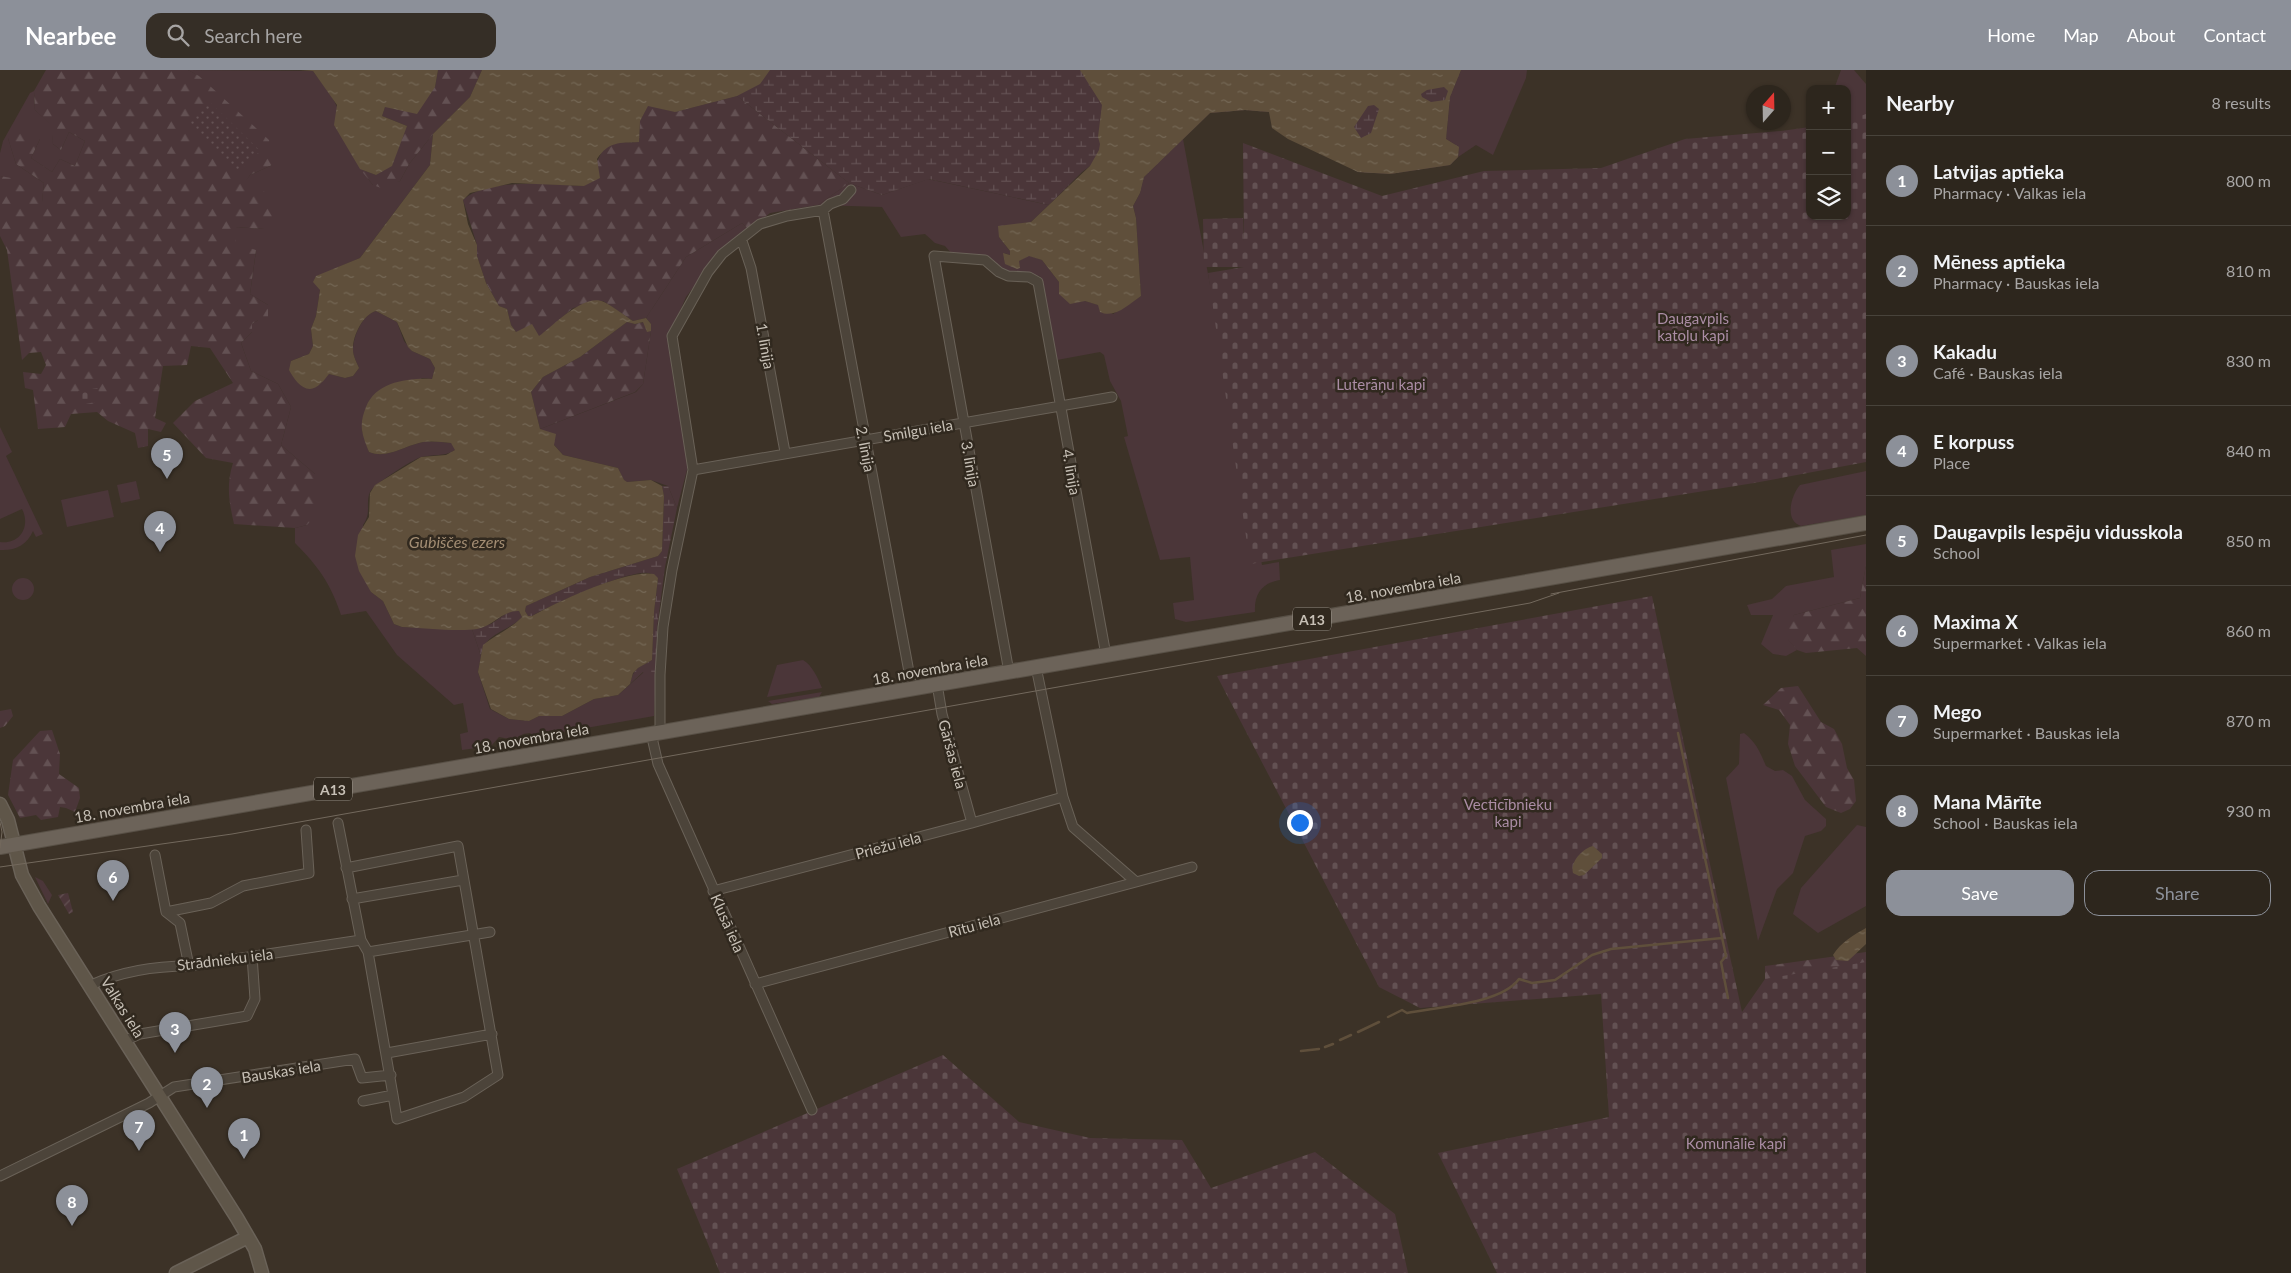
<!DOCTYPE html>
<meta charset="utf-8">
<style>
:root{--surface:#2d261d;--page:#352e26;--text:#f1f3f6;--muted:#a7a5a4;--line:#48433b;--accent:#8c9099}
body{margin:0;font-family:Lato,sans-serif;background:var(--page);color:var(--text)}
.controls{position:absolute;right:15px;top:15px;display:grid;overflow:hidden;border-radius:10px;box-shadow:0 1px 4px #0004}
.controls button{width:45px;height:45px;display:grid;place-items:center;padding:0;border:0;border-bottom:1px solid var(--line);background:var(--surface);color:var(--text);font:25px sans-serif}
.compass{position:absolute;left:1746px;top:15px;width:45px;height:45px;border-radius:50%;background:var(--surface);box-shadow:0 1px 4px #0004;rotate:20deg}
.you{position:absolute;left:1299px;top:752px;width:18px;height:18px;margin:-12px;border:4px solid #fff;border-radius:50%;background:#1a73e8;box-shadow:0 0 0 8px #1a73e833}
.badge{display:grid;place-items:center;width:32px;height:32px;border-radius:50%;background:var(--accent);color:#fff;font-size:16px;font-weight:700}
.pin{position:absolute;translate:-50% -41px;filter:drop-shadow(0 1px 2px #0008)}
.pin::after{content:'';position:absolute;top:26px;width:18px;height:15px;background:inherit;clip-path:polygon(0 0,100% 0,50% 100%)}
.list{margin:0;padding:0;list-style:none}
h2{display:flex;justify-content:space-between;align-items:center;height:65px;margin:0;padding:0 20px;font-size:21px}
h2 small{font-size:16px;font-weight:400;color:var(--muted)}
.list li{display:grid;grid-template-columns:32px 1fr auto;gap:15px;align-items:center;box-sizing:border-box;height:90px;padding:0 20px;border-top:1px solid var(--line)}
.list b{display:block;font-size:19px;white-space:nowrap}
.list p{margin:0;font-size:16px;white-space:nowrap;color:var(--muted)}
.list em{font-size:16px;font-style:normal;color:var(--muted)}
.actions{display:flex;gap:10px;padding:15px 20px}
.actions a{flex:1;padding:11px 0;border:1px solid var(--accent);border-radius:15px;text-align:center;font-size:18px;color:var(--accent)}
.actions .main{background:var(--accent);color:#fff}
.icon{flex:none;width:28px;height:28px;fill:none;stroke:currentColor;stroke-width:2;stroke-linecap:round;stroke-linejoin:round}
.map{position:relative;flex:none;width:1866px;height:1203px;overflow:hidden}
header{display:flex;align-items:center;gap:30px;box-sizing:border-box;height:70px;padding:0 25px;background:var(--accent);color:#fff}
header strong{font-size:24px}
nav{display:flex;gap:28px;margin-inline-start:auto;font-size:18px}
.search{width:350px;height:45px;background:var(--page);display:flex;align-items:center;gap:12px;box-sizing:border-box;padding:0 18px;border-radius:15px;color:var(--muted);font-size:19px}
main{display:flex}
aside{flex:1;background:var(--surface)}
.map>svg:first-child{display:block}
.grass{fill:#4b3639}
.forest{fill:url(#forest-firs)}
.wetland{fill:url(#wetland-marsh)}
.cemetery{fill:url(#cemetery-stones)}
.park{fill:url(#park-dots)}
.garden{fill:url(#garden-furrows)}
.water{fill:url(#water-ripples);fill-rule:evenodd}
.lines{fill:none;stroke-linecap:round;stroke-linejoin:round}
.stream{stroke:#5f4f3b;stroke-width:2.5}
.street-casing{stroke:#6a6258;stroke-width:11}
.secondary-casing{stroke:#6a6258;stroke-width:15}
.primary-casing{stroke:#585046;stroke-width:16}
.street{stroke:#4c443a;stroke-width:9}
.secondary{stroke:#5f5649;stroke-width:12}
.primary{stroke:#6c6359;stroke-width:14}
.tram{stroke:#73695d;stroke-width:1}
.labels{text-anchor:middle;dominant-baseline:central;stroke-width:5;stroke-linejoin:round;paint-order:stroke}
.shield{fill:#31291f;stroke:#9a9389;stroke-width:1}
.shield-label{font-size:14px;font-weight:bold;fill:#c7c0b6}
.park-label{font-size:15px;fill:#ab8da5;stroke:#31291f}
.street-label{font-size:15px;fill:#c7c0b6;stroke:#31291f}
.water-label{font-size:16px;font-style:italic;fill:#a38d73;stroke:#31291f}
</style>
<header>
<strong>Nearbee</strong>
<div class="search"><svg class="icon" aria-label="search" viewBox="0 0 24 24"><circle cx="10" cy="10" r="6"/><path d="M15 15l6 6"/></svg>Search here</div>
<nav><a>Home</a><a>Map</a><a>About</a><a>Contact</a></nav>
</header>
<main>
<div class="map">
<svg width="1866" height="1203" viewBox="0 0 1866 1203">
<defs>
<pattern id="forest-firs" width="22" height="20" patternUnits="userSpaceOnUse" patternTransform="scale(1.25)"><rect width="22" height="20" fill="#4b3639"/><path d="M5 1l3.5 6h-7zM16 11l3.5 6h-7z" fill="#635153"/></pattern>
<pattern id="wetland-marsh" width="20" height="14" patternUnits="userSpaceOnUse" patternTransform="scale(1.25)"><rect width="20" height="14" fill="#4b3639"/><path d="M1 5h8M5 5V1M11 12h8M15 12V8" fill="none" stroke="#635153"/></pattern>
<pattern id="cemetery-stones" width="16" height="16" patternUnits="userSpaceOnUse" patternTransform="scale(1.25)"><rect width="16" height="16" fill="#4b3639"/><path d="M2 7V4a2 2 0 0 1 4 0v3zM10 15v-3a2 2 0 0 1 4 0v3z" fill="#635153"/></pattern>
<pattern id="park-dots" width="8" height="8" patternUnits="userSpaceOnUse" patternTransform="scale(1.25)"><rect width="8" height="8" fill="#4b3639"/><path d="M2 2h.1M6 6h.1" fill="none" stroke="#635153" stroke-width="1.8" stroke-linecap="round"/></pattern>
<pattern id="garden-furrows" width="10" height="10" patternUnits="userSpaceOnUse" patternTransform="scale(1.25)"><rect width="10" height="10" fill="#4b3639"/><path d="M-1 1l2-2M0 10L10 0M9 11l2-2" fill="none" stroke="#635153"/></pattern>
<pattern id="water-ripples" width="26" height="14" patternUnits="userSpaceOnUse" patternTransform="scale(1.25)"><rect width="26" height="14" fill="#5f4f3b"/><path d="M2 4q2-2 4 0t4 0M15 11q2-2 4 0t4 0" fill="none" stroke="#746755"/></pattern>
</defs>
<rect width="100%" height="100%" fill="#3c3227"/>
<path class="grass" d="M188,0L313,1C321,12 332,24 337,37C349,66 352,89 373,115L400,111L409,94L433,64L430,95L360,188L316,207L320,220L316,246L311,259L313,276L309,284L291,291L323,309L329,304L345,308L353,306L359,298C357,293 353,286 353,280C353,266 363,244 376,241L397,252L404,271L412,281L430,289L435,298L432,309L422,308L362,360L369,382C387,389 402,377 419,373C429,370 441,372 451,373L455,377V380C444,387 433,384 421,387C412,390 374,414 370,422C365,434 372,442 363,455L371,522L383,531L394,554L402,557L472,559L481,586L478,602L490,639L509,649L529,651L539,646H562L594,629L618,625L644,602L656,604L654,646L535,667L530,663L523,664L516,670L499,667L491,676L462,680L460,664L468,662L463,633L454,635L397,585L366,541L341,545C331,514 318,496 295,473V458L307,455L315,404L281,375L291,337L278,314L251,301L241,273L252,262V254L258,250L268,235L250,224L256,181L236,175V157L265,159L244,112L250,105L272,95L200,7Z
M1461,0H1527L1526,8L1493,85L1476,75L1458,87L1459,77L1446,69L1450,27Z
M1841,0H1854L1866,14V51L1847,54V19H1834Z
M34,21L35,40L52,55L53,74L61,80L69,62L85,71L75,96L60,89L52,102L31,88L40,69L8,68L16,94L44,113L42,133L11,109L0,106V83L3,71L30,23Z
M1183,69L1262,495L1279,492L1280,510C1262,513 1254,524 1255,542L1186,552L1175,549L1173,533L1194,530L1190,487L1160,490L1124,367L1128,366L1121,331L1110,311L1104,285L1100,282L1057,290L1040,206L1009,203L952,184L945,176L935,173L925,164L901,167L882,137L818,135L849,113L882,125L928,109L1049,135L1031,152L1003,157L999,167L1010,181V185L1004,183L1019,191L1029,185L1042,190L1059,212L1085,231L1099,235L1113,244L1141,226L1136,148L1133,136L1140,123L1144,107Z
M742,153L749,160L718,185L686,227L670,264L672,301L688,396L677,438L668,416L651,410L627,412L624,411L618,398L563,385L540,359L636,322L643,314L651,261V254L646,248L686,187Z
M0,357L12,382L6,386L43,464L36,467L33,461C27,475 15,481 0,480V472C20,475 31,456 22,439L0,449Z
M1866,401V445L1801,456C1784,451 1791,425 1800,415Z
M136,411L140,429L121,433L117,415Z
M108,420L114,447L67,457L61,430Z
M1866,474V495L1860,528L1794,545L1788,569L1797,580L1786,586L1773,584L1761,574L1773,545H1751L1747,535L1772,529L1786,516L1834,507L1831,480Z
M12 519a11 11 0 1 1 22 0a11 11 0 1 1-22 0Z
M803,590C812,595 818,608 822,618L767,627L777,595Z
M822,622L819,627L772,634L768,631Z
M1744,663C1756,672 1760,682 1766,696L1775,701L1783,700L1792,706L1805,730L1826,749V756L1821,761L1805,766L1793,803L1777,819L1758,871L1726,708L1739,694L1740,664Z
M1857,755L1866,757V836L1818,863L1793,844L1801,818Z
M35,807L43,811L52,825L48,834Z"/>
<path class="forest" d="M46,0H188L199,6L269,70L272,95L250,105L245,112L271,125L273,149L265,159L236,157V174L256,180L250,224L268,235V247L264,252L258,250L252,254V262L241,273L251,301L278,314L291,337L281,375L315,404L318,443L307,455L295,458L234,454C229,432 226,415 233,393L206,388L173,353L195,331L233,313L210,278L191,276L187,295L163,296L155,348L166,353L161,362L148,359V376L138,378L135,363L108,351L97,342L71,344L65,357L38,359L33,320L25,318L23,302L41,304L46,295L41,282L29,283L22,290L7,180L0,166V106L11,108L42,132L44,113L16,94L8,68L16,54L40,69L31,88L52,102L60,89L75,96L85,71L69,62L61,80L53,74L51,55L35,40L34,21Z
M438,0H482L470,27L433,64L409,94L400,111L381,118L373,115L360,99L376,105L407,56L382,46L385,37L435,17Z
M737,26L849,113L818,135L770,143L749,160L742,153L686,187L646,248L633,251L603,231L573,238L539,267L516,262L511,255L507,239L499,236L486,213L477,186V175L463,130C489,107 551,115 584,116L604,78L617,73L639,72L640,51L648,35L675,42Z
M627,252L635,254L644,252L647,261H651L643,314L635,322L540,359L531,322L543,307L580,287Z
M1866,495V586L1857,578L1806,583L1797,580L1784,565L1794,545L1860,528Z
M1798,616L1821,652L1834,659L1842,674L1847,698L1854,710L1856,731L1850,739L1841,743L1826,737L1795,696L1788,674L1790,655L1779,640L1763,635L1781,618Z
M11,639L13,646L5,656L0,658V641Z
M52,660L60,684L59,704L79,718L80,728L75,742L66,738L60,737L58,747L41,750L36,745L20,748L8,725L13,690L40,661Z
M1866,882V898L1765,914V896Z"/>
<path class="wetland" d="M560,0H1461L1450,27L1446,69L1459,77L1458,87L1450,95L1390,104L1358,102L1271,47L1269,42L1245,40L1210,43L1144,107L1140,123L1090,96L1082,102L1049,135L929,109L882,125L849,113L737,26L675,42L648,35L640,51L639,72L617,73L604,78Z
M662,416H668L677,438L665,497L657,558L656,604L649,608L643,602L630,614C634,597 638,598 652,590L654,542L658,508C655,506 651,503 648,503C628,500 551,535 532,546H528L525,541L526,536L590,507L658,486L662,481L664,426Z
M511,540L519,541L522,547C507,563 485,562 481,586L472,559L491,554Z"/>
<path class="cemetery" d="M1866,44V392L1754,413L1250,494L1208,203L1244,197H1204L1203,149L1243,148L1244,172L1243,73L1382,126L1484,101L1601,98L1685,69L1781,61L1810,57V146H1847V51Z
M98,318L100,331L81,335L78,321Z
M1652,526L1742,942L1765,909L1866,892V1203H1497L1438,1083L1609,1047L1601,924L1420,938L1379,917L1217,606Z
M943,985L1019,1052L1090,1068L1182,1070L1211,1118L1315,1082L1395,1144L1408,1203H720L677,1099Z"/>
<path class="park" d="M209,31L260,81L237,104L187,54Z"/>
<path class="garden" d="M68,823L73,842L69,844L58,825Z"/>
<path class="water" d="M300,0H438L435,17L417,44L385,37L382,46L407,56L392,96L376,105L360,99L334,55L337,35L313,1Z
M482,0H770L760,14L737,26L675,42L648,36L640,51L639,72C619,73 609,71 597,89L600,108L584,116L512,113L470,123L463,130L468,154L477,175V186L486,213L499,236L507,239L511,255L516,262L532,254L539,266C554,255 585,222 604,232C614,237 624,245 633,251L646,248L651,254V261L647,262L643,252L635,254L627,252L580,287L543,307L531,322L540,359L556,364L554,375L563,385L618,398L624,410L627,412L651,410L662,416L664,426L662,481L658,486L590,507L526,536L525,541L528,546H532C557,532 627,499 654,504L658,508L654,542L652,590L638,598L633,603L630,614L618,625L594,629L562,646H539L529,651L509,649L491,639L478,602L483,575C495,565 512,558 522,547L519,541C503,540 493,556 477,559C459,562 422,558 402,557L394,554L383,531L371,522L359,501L355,486L358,465L369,447L370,423L375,415L421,387L446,385L455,380L451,373C441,372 429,370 419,373C402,377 387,389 369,382C366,375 363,367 362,360C361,351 363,345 366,337C376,312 407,308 432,309L435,298L430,289L412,281L408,277L397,252L376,241C363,244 352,267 353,280C353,286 357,293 359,298L353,306L345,308L329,304C326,307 324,311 321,313C307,328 295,311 289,300L291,291L309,284L313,276L311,259L316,246L320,220L313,212L316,206L360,188L430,95L433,64L470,27Z
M1080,0H1461L1450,27L1446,69L1459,77L1458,87L1450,95L1390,104L1358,102L1288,69L1272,58L1269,42L1245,40L1210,43L1144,107L1140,123L1133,136L1136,148L1141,226C1129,234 1115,249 1100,242L1098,235L1085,231L1070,234L1059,224V212L1042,190L1029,186L1019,191L1020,198L1017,199L1005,194L1003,183L1010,185V181L999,167L998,156L1031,152L1090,96L1099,80L1100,74L1098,67L1102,35ZM1444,17L1448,21L1445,30L1431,32L1422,27L1421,24L1427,20ZM1374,35L1379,39L1371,63L1361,68L1354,57L1368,36Z
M1593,776L1602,784V788L1584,805L1579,806L1573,803C1570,792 1582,779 1593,776Z
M1866,858V874L1848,891L1836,890L1833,885C1840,873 1855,864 1866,858Z"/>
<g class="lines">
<path class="stream" d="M1678,663L1726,886L1721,892L1728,928
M1388,947L1402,940L1407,943C1437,937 1501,934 1519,909L1532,913L1555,910L1592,885L1611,879L1722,868
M1358,962L1379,952
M1340,970L1351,965
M1325,977L1333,974
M1301,981L1319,979"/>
<defs>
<path id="street" d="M823,140L912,618
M742,171L751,198L785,382
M693,400L1112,327
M1036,597L1063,727L1073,757L1136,812
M1009,602L934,186L985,190L999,202L1008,206L1029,207L1038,212L1106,585
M937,614L942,644L972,753
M660,662V605L663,557L672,500L693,400L672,266L708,202L722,184L760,154L787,146L823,140L830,134L843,129L851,120
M651,663L658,694L812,1040
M338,753L361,870L368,882L393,1025L363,1031
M155,785L166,842L180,853L189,896
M346,798L458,776L498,1005L464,1027L397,1049L393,1025
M713,821L972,753L1063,727
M352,829L463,810
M166,842L211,833L243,816L309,803L306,760
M368,882L490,862
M755,914L1192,797
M91,915C120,902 156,896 189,896L361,870
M126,970L140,964L247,946L255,929L252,886
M387,983L492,964
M0,1106L149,1033L174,1017L355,989L362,1008L391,1005"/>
<path id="secondary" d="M0,734L8,750L22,805L39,836L237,1148L255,1179L262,1203
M176,1203L248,1167"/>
<path id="primary" d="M0,777L1866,453"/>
</defs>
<use href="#street" class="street-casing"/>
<use href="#secondary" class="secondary-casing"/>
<use href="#primary" class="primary-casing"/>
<use href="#street" class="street"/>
<use href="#secondary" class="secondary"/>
<use href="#primary" class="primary"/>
<path class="tram" d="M1551,524L1866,465
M0,752L2,762L0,778
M0,797L232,764L1530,533L1559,523"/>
</g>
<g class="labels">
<g class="shield">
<rect x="1293" y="537.5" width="38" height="23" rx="4"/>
<rect x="314" y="707.5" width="38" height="23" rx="4"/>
</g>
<g class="shield-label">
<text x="1312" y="549">A13</text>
<text x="333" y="719">A13</text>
</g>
<g class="park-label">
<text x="1693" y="248">Daugavpils<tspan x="1693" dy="17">katoļu kapi</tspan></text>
<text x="1381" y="314">Luterāņu kapi</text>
<text x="1508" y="734">Vecticībnieku<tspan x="1508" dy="17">kapi</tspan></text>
<text x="1736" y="1073">Komunālie kapi</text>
</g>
<g class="street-label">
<text transform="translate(766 276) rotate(80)">1. līnija</text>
<text transform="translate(918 360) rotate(-10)">Smilgu iela</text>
<text transform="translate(866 379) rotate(79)">2. līnija</text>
<text transform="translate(971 394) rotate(80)">3. līnija</text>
<text transform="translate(1072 402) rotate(80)">4. līnija</text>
<text transform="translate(1403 517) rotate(-10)">18. novembra iela</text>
<text transform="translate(930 599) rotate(-10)">18. novembra iela</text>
<text transform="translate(531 668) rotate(-10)">18. novembra iela</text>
<text transform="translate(953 684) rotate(75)">Gāršas iela</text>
<text transform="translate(132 737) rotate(-10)">18. novembra iela</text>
<text transform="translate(888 775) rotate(-15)">Priežu iela</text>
<text transform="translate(728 853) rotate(66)">Klusā iela</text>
<text transform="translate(974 855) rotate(-15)">Rītu iela</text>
<text transform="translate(225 889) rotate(-7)">Strādnieku iela</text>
<text transform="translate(123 937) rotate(58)">Valkas iela</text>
<text transform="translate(281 1001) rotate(-9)">Bauskas iela</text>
</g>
<g class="water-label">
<text x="457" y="471">Gubiščes ezers</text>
</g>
</g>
</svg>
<div class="controls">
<button>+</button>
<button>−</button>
<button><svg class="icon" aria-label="layers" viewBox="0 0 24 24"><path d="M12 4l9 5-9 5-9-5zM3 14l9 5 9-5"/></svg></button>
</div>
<svg class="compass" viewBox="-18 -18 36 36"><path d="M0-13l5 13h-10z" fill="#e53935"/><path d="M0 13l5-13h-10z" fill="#a7a5a4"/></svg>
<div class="you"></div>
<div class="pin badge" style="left:244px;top:1089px">1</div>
<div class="pin badge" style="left:207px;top:1038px">2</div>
<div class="pin badge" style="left:175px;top:983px">3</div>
<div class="pin badge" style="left:160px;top:482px">4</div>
<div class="pin badge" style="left:167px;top:409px">5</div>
<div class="pin badge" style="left:113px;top:831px">6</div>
<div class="pin badge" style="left:139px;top:1081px">7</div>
<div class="pin badge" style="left:72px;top:1156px">8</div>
</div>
<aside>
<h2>Nearby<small>8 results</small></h2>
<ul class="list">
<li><span class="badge">1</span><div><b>Latvijas aptieka</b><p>Pharmacy · Valkas iela</p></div><em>800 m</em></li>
<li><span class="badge">2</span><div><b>Mēness aptieka</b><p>Pharmacy · Bauskas iela</p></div><em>810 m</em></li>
<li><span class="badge">3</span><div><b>Kakadu</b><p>Café · Bauskas iela</p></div><em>830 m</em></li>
<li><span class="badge">4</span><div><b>E korpuss</b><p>Place</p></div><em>840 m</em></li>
<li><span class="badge">5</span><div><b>Daugavpils Iespēju vidusskola</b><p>School</p></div><em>850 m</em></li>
<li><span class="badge">6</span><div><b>Maxima X</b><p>Supermarket · Valkas iela</p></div><em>860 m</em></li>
<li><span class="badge">7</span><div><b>Mego</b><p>Supermarket · Bauskas iela</p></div><em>870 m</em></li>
<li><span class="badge">8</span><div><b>Mana Mārīte</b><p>School · Bauskas iela</p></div><em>930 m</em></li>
</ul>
<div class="actions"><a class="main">Save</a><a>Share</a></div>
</aside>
</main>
